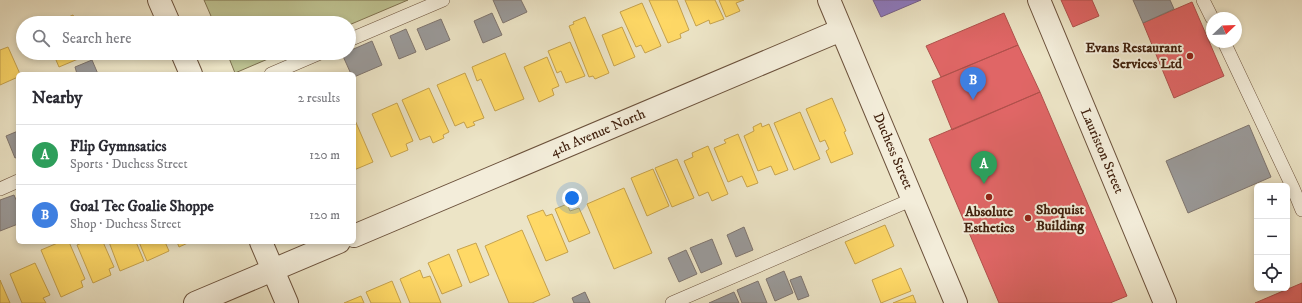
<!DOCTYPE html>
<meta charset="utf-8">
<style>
:root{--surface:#fff;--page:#f2f2f3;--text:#2b2b33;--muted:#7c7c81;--line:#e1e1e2;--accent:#d93025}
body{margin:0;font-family:"IM FELL DW Pica",serif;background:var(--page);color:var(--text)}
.controls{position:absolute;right:12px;bottom:12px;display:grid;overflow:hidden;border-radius:6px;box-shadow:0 2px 6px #0003}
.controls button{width:36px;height:36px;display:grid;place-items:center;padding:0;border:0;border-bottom:1px solid var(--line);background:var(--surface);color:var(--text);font:20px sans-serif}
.compass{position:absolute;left:1206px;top:12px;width:36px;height:36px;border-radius:50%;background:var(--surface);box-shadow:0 2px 6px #0003;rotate:67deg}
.you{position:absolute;left:572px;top:198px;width:14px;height:14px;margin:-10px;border:3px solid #fff;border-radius:50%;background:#1a73e8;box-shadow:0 0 0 6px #1a73e833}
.badge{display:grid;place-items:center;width:26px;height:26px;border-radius:50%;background:var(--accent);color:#fff;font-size:13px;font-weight:700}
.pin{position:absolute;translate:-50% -33px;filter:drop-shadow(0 1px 2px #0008)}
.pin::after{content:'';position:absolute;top:21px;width:14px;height:12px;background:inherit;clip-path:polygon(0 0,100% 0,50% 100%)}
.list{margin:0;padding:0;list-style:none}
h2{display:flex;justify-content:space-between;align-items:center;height:52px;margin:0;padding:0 16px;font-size:17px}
h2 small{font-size:13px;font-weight:400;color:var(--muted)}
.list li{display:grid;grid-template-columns:26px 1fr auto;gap:12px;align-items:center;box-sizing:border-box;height:60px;padding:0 16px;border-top:1px solid var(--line)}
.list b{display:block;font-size:15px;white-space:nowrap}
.list p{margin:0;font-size:13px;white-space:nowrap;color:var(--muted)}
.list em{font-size:13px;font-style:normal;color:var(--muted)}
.icon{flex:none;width:22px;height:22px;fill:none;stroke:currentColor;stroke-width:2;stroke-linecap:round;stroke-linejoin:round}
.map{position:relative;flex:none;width:1302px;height:303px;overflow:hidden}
.search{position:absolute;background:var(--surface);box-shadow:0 2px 6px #0003;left:16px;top:16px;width:340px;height:44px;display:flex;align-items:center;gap:10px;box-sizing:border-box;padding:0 14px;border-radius:22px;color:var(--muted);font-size:15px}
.panel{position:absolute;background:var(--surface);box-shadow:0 2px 6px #0003;left:16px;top:72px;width:340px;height:172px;border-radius:6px}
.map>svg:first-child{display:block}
.green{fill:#bec291;stroke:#807250}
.homes{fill:#ffd966;stroke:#c6a24c}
.shops{fill:#e06666;stroke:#b0514c}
.offices{fill:#8e7cc3;stroke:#77618d}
.industry{fill:#999;stroke:#7f756f}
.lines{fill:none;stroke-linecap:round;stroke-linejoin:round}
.lane-casing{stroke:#6c523c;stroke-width:14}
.street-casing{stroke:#6c523c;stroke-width:24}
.lane{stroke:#f3edda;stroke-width:13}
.street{stroke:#f3edda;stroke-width:22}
.poi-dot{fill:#8f2418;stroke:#f3edda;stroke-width:1.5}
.labels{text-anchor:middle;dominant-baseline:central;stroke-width:4;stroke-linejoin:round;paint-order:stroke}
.poi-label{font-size:14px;font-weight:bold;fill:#41210e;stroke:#f3edda;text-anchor:end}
.street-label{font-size:14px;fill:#41210e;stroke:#f3edda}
</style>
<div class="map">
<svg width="1302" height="303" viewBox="0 0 1302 303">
<rect width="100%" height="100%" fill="#ece4c6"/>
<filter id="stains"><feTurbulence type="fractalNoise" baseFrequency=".005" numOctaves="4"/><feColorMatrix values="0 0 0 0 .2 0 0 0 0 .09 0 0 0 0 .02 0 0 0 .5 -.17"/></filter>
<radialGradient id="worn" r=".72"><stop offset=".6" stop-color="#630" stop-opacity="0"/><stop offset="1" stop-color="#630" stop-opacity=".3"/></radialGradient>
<path class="green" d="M204,0H408L349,25V23H214Z
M227,53H282L235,73Z"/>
<path class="homes" d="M649,0H677L689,30L680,34L681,38L668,43Z
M685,0H715L724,19L710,24L709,20L696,26Z
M719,0H744L736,3L740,11L726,17Z
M642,3L661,46L645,53L641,45L636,47L620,12Z
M73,15L77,23H55Z
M585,17L609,73L595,79L593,76L589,77L569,26L574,24L573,22Z
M622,27L635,57L614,66L602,35Z
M570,42L585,76L566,83L561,71L557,73L548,51Z
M8,47L20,74H18V77L0,85V50Z
M53,53H89L90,54L59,67Z
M505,53L524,99L495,111L481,79L477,81L472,67Z
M547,57L559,86L552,89L554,95L539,102L524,67Z
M465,73L484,118L473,122L475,125L467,128L464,122L455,126L437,85Z
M429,88L449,132L443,135L444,138L433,143L430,136L420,140L402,100Z
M832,98L846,131L844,132L853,154L831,163L826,151L829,149L825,140L820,142L806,109Z
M397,103L413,141L406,144L408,150L391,157L372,114Z
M800,112L820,159L794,170L774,123Z
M354,118L373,162L354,170Z
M761,123L762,127L769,124L788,170L775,175L771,166L758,171L744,136L754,131L753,127Z
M738,134L758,183L747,187L742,176L728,182L714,148L726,143L724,140Z
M708,146L728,194L712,201L708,192L699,196L684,161L693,157L692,153Z
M677,159L694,198L672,207L655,168Z
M653,169L669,206L647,216L631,178Z
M624,188L652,253L614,269L587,204Z
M567,204L570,211L579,208L590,233L569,242L555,209Z
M543,210L546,216L552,214L568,252L546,261L527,216Z
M885,225L894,246L855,264L845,242Z
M522,230L550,295L532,303H509L485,246Z
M60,242H69L85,279L81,281L83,287L61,297L41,250Z
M84,242H103L114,267L109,269L111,275L93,283L77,245Z
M109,242H136L144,261L120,271Z
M139,242H165L169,251L147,261Z
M177,242H190L179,247Z
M476,243L489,275L470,283L457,250Z
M449,254L462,286L442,294L428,263Z
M35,263L50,295L43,298L46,303H22L10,274Z
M901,268L911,291L881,303L872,280Z
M420,270L423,278L430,276L441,303H410L400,279Z
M0,280L10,303H0Z
M392,281L401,303H371L366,292Z
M913,295L916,303H893Z
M361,296L364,303H344Z"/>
<path class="shops" d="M1061,0H1092L1099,16L1073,27Z
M1192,2L1224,76L1174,98L1143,23Z
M1004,13L1018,45L941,77L926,46Z
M1018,45L1040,92L952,130L932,81Z
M1040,92L1127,296L1110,303H999L929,139Z
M1302,283V303H1255Z"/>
<path class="offices" d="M873,0H921L881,17Z"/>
<path class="industry" d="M493,0H521L527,12L503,23Z
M1133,0H1170L1174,9L1143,23Z
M492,13L502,35L483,43L474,21Z
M441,19L450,40L426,50L417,29Z
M406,29L416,52L399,59L390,36Z
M372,41L382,65L354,77V74H351L342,54L349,53V51Z
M92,60L98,74H77L75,67Z
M1249,125L1271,177L1188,213L1166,161Z
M18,131V157L15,158L6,136Z
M14,195L18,204V224L0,231V200Z
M744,227L753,250L736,257L727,235Z
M712,239L722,264L701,273L690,248Z
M686,250L697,274L679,282L668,258Z
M784,271L793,293L775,301L766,279Z
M801,276L809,296L798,300L790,280Z
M758,281L767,303H742L737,290Z
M585,292L590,303H574L572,298Z
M734,292L739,303H709Z"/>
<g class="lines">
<defs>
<path id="lane" d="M1203,0L1212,18
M349,40L443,0
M1224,42L1293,188L1302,210
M271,74L320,53
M0,189L18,181
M672,303L913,199"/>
<path id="street" d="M159,0L169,23
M829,0L956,303
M1039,0L1165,303
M182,53L191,74
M354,236L841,30
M261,242L287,303
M195,303L339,242"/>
</defs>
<use href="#lane" class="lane-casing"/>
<use href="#street" class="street-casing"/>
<use href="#lane" class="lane"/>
<use href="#street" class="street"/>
</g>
<g class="poi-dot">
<circle cx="1190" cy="56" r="4"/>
<circle cx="989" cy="197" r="4"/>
<circle cx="1028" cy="218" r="4"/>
</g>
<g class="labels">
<g class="poi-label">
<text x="1182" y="48">Evans Restaurant<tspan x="1182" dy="16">Services Ltd</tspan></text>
<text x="1036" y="210" text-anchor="start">Shoquist<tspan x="1036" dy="16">Building</tspan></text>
<text x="989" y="212" text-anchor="middle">Absolute<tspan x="989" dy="16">Esthetics</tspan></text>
</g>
<g class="street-label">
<text transform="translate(598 133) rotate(-23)">4th Avenue North</text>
<text transform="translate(893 151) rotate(67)">Duchess Street</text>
<text transform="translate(1102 151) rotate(67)">Lauriston Street</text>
</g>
</g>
<rect width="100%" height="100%" filter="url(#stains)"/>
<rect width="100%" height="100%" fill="url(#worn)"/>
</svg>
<div class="controls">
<button>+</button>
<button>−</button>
<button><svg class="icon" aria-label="locate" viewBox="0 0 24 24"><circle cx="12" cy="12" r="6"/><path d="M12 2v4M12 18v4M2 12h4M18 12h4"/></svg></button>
</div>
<svg class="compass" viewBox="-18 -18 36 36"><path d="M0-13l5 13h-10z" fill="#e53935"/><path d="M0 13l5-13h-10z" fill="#7c7c81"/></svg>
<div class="you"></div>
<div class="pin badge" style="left:984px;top:184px;background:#2e9e5b">A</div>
<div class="pin badge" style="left:973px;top:100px;background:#3f7fe0">B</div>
<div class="search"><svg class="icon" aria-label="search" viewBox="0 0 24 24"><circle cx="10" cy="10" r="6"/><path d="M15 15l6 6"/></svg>Search here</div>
<section class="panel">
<h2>Nearby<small>2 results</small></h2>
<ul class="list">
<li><span class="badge" style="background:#2e9e5b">A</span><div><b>Flip Gymnsatics</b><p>Sports · Duchess Street</p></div><em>120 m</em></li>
<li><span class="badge" style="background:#3f7fe0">B</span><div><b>Goal Tec Goalie Shoppe</b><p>Shop · Duchess Street</p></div><em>120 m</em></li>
</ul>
</section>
</div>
